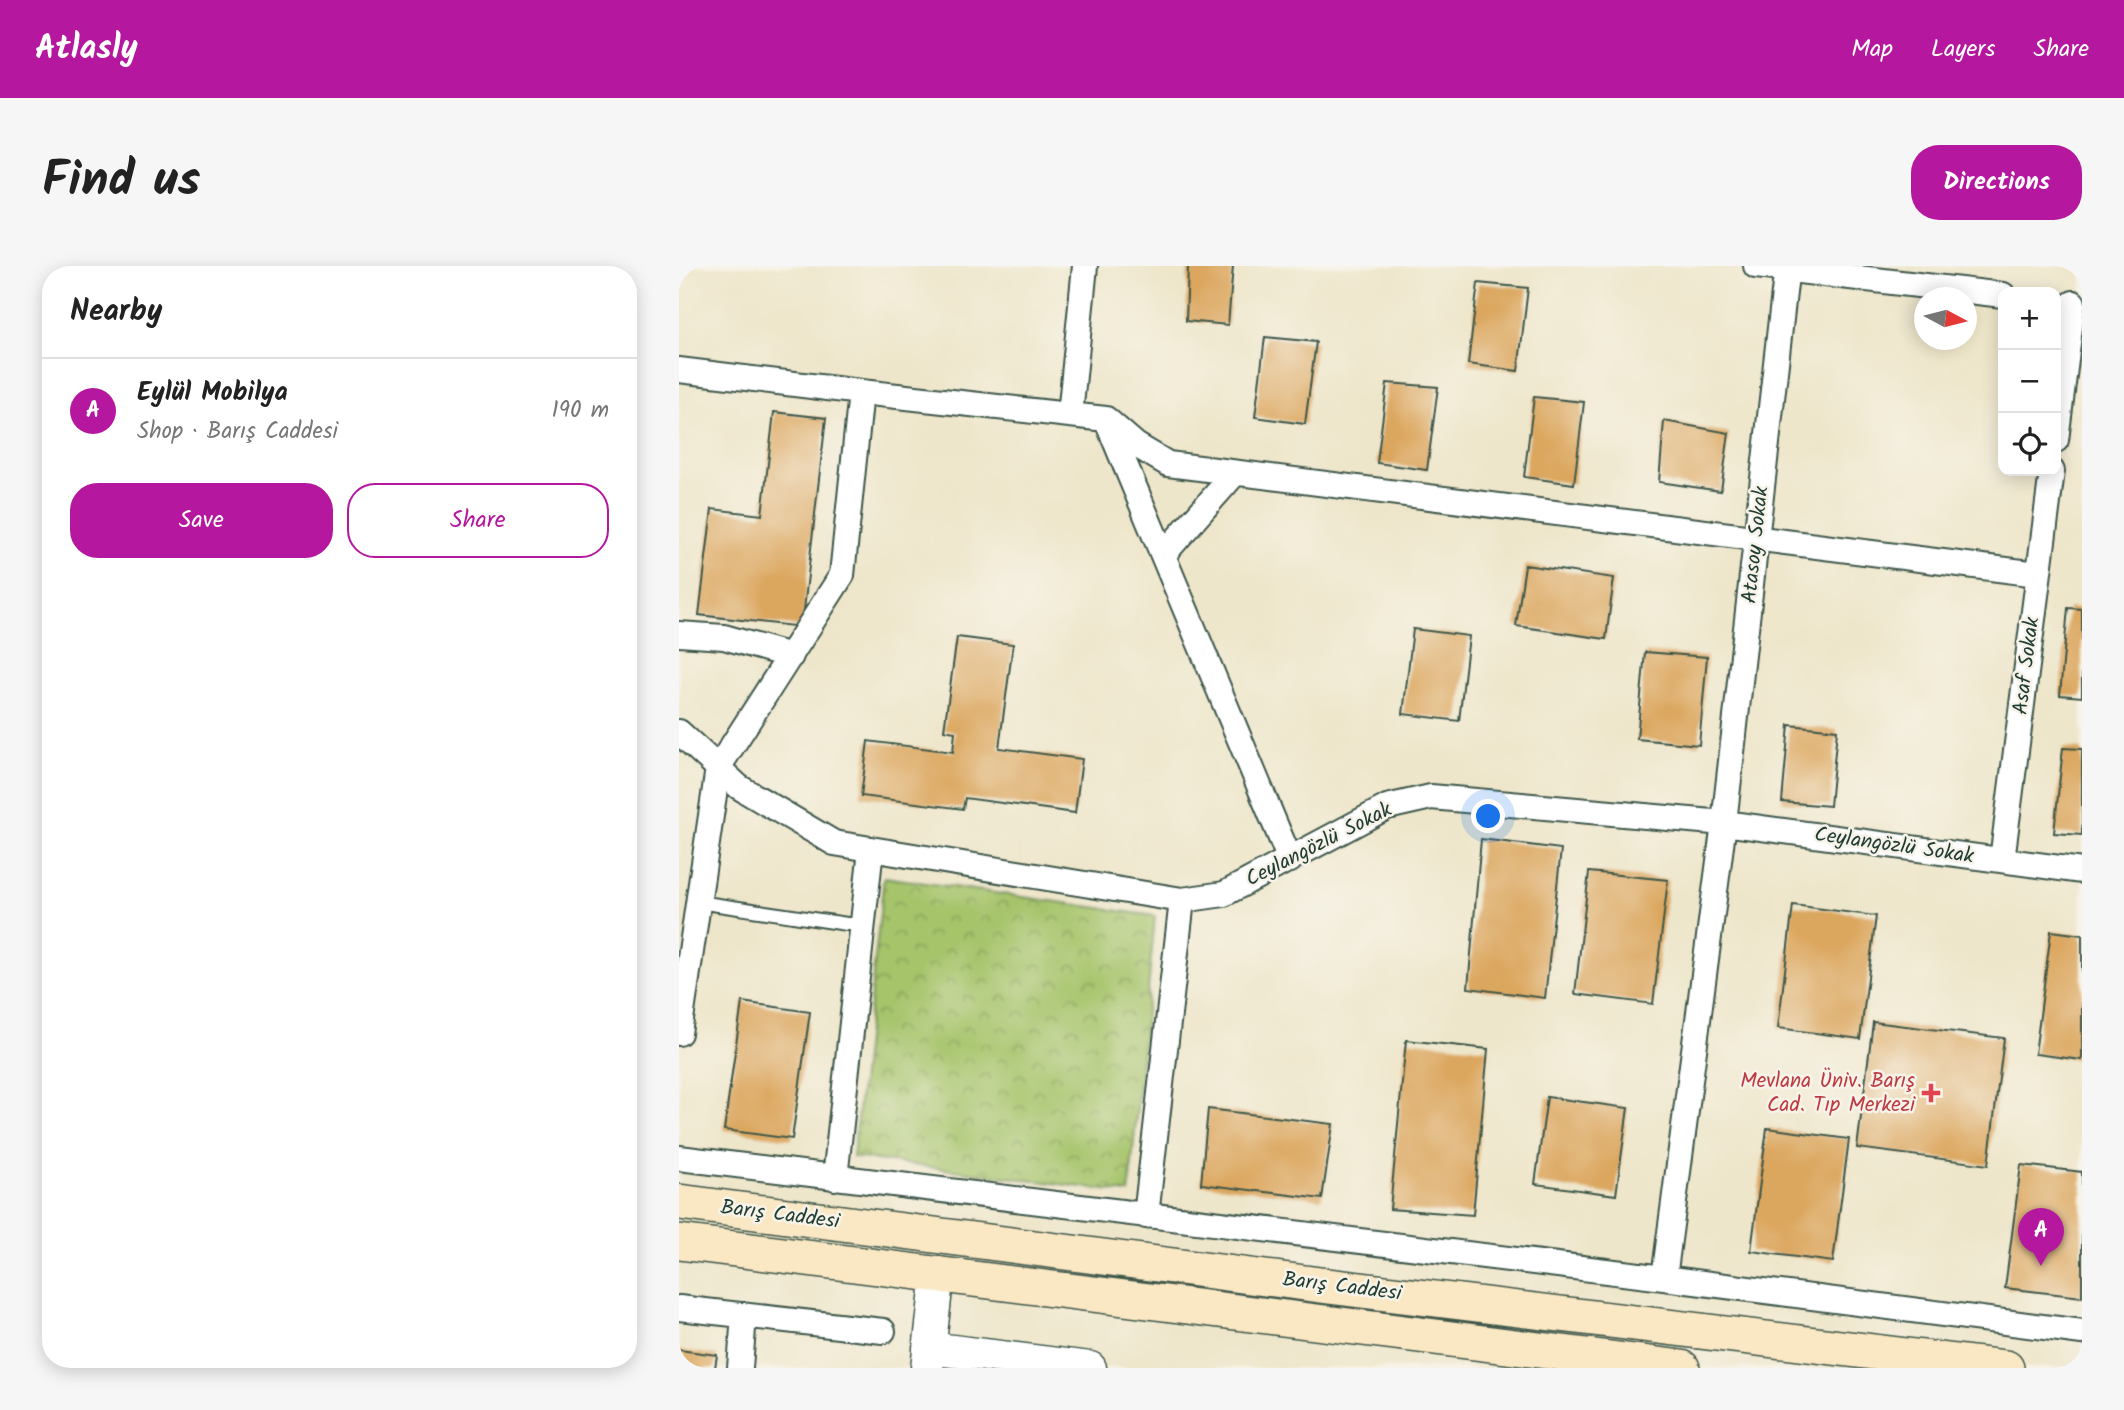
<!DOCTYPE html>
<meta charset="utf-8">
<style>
:root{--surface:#fff;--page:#f6f6f6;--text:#222;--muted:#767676;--line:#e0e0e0;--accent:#b5179e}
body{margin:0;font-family:Kalam,sans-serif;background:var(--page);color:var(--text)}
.controls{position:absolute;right:21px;top:21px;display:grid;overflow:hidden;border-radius:14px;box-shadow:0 4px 18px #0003}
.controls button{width:63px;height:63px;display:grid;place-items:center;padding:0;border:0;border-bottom:2px solid var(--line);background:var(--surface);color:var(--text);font:35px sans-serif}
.compass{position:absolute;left:1235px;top:21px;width:63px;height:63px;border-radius:50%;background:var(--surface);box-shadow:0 4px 18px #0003;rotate:97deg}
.you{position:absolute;left:810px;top:551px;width:24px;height:24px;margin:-18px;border:5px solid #fff;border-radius:50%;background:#1a73e8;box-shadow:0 0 0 10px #1a73e833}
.badge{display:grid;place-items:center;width:46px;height:46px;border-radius:50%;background:var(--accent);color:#fff;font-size:23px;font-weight:700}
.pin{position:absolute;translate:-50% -58px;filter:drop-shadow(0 2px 4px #0008)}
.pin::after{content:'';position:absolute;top:37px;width:24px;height:21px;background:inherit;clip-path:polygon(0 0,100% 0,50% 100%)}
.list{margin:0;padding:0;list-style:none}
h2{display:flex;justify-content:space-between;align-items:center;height:91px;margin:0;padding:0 28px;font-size:30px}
h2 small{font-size:23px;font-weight:400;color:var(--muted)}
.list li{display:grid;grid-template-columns:46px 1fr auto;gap:21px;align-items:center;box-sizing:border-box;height:105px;padding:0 28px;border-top:2px solid var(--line)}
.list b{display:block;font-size:26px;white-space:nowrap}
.list p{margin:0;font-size:23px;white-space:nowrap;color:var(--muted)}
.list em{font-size:23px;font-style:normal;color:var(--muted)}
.actions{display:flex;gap:14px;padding:21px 28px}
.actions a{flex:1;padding:16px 0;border:2px solid var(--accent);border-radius:28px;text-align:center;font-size:24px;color:var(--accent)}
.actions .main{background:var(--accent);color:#fff}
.icon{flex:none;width:38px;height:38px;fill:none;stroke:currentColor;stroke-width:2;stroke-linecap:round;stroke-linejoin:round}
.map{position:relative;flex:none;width:1403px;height:1102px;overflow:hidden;border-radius:28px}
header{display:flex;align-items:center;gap:42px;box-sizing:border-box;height:98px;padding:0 35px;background:var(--accent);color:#fff}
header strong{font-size:33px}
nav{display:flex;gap:38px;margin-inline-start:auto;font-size:24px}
.intro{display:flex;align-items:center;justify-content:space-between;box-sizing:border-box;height:168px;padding:0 42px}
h1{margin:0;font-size:49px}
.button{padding:18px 32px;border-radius:28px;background:var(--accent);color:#fff;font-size:24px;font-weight:700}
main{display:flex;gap:42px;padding:0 42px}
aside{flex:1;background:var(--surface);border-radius:28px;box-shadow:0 4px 18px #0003}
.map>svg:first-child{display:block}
.park{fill:url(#park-crowns);stroke:#628050;stroke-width:2}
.building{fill:#dba65d}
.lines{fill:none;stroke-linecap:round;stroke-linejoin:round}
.service-casing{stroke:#3e564a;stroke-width:16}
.minor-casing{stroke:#3e564a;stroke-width:28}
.tertiary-casing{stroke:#3e564a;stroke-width:35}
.secondary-casing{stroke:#3e564a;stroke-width:38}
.service{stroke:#fff;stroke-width:12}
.minor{stroke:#fff;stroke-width:24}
.tertiary{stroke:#fff;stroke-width:32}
.secondary{stroke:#fae7c3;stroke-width:35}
.health-dot{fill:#e0444e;stroke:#f7f3e8;stroke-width:2.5}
.labels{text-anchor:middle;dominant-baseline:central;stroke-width:5;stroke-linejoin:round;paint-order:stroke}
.street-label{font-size:21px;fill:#1f3d34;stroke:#f7f3e8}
.health-label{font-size:21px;fill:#be3a42;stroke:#f7f3e8;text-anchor:end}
</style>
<header>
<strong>Atlasly</strong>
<nav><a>Map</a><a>Layers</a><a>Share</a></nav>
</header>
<div class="intro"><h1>Find us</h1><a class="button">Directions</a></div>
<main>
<aside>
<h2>Nearby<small></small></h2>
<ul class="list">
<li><span class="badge">A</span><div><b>Eylül Mobilya</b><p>Shop · Barış Caddesi</p></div><em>190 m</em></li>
</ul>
<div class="actions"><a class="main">Save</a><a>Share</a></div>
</aside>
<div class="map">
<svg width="1403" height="1102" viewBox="0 0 1403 1102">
<defs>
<pattern id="park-crowns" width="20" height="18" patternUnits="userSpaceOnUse" patternTransform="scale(1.75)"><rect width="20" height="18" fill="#a6c46b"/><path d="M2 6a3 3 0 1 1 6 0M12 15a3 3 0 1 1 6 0" fill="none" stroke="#87a059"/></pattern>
</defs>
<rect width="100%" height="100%" fill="#f7f3e8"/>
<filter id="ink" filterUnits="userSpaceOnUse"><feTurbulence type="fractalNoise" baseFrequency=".0143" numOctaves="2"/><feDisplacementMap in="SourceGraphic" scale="14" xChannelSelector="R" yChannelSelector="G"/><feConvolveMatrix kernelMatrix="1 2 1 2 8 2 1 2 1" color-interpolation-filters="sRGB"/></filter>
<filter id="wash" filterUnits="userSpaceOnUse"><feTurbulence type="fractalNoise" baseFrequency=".00686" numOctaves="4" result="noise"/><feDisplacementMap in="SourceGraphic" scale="28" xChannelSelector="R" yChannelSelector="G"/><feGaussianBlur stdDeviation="1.57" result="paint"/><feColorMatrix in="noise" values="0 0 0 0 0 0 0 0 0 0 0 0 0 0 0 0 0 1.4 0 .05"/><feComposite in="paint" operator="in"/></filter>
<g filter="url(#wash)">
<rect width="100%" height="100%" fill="#eee6ca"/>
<path class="park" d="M205,611L476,650L450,927L174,891Z"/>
<g id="blocks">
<path class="building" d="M509,0H554L549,59L507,55Z
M799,17L849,22L839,105L789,98Z
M586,71L637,76L626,158L576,151Z
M708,117L759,121L748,204L698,197Z
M855,131L905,136L895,218L845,211Z
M95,146L147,152L123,361L20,349L33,243L83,249Z
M985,155L1050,167L1042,225L980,216Z
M846,299L935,312L927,373L837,360Z
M1389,342L1403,343V431L1381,429Z
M734,363L790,370L780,455L724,448Z
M278,371L334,378L320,482L403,493L396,547L286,532L284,543L182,530L189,475L274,486L276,466L265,464Z
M966,386L1028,391L1020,479L958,473Z
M1110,459L1158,464L1151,540L1103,536Z
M1384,482L1403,483V569L1375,567Z
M802,573L882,583L866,732L789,722Z
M910,606L989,614L974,738L896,728Z
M1114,639L1197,650L1181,773L1099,762Z
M1372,665L1403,669V794L1356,788Z
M63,736L131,746L113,873L45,864Z
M1194,756L1325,772L1309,899L1178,882Z
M727,774L809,783L794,949L711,943Z
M868,831L949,842L937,929L856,918Z
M529,843L654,858L643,933L522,918Z
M1088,862L1170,873L1154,996L1072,985Z
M1342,899L1403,906V1031L1326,1022Z
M0,1084L38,1089L36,1102H0Z"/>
</g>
</g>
<g filter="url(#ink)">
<use href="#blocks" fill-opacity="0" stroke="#3e564a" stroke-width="2"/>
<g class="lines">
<defs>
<path id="service" d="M19,636L168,658H184"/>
<path id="minor" d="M1077,0L1324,29
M1108,0L1045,557L985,1012L1403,1066
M0,104L182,126L163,309L39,502L0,767
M182,126L427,153L457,179L489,198L1359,308
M391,149L406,0
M430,160L611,594
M1377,174L1394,37
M484,289L556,207
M0,368L45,371L112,390
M0,466L60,521L155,577L503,634L545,628L708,541L752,531L1045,557L1403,605
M1323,594L1373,205
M0,892L985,1012
M156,912L192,583
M467,950L503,634
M0,1042L204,1065
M61,1102L65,1049"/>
<path id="tertiary" d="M250,1082L411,1102
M248,1102L259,1007"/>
<path id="secondary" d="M0,936L649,1020L1327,1102
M0,976L1003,1102"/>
</defs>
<use href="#service" class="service-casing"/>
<use href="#minor" class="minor-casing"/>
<use href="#tertiary" class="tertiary-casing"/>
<use href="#secondary" class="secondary-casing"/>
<use href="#service" class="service"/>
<use href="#minor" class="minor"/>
<use href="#tertiary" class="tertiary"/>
<use href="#secondary" class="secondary"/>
</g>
</g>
<path class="health-dot" d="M1248.5 816.5h7v7h7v7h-7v7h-7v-7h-7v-7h7z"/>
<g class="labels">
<g class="street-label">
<text transform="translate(1077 279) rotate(-84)">Atasoy Sokak</text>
<text transform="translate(1348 400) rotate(-83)">Asaf Sokak</text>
<text transform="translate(640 579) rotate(-27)">Ceylangözlü Sokak</text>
<text transform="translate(1215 580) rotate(8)">Ceylangözlü Sokak</text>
<text transform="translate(101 949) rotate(7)">Barış Caddesi</text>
<text transform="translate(663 1021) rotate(7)">Barış Caddesi</text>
</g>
<g class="health-label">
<text x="1236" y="815">Mevlana Üniv. Barış<tspan x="1236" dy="24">Cad. Tıp Merkezi</tspan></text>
</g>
</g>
</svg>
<div class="controls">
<button>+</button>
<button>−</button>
<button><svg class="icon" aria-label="locate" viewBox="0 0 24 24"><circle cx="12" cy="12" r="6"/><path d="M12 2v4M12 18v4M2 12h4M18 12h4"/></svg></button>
</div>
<svg class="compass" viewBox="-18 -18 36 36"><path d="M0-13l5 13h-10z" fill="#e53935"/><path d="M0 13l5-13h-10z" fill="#767676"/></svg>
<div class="you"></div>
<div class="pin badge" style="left:1362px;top:1000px">A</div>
</div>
</main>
